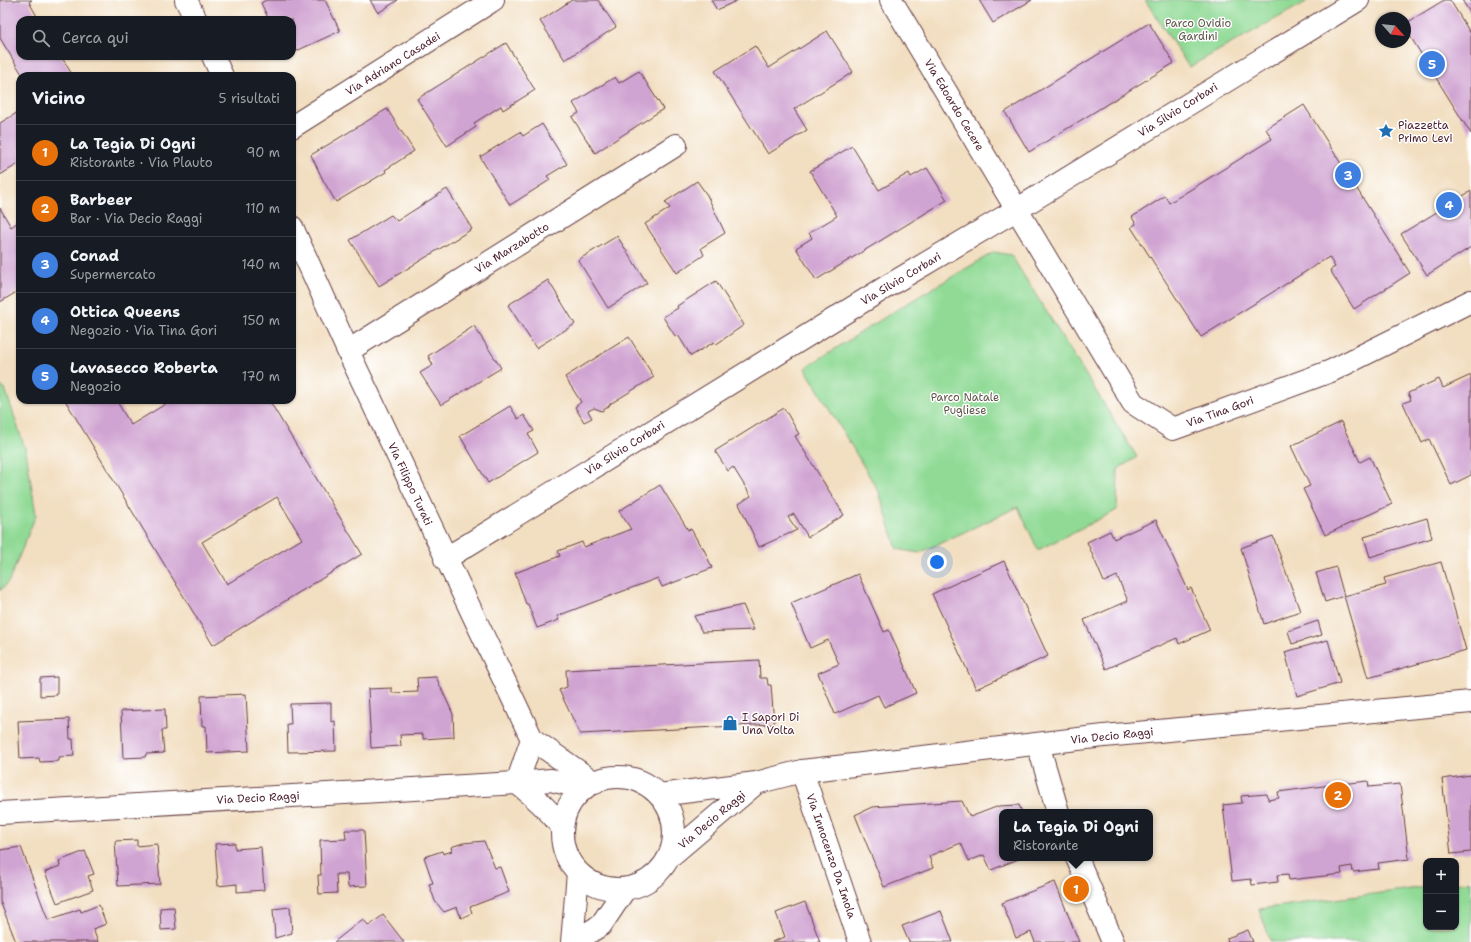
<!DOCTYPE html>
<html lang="it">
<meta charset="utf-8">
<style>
:root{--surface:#171b24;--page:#242831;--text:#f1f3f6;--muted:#9ea1a6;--line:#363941;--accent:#1a73e8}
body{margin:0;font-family:"Shantell Sans",sans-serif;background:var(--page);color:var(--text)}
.controls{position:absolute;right:12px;bottom:12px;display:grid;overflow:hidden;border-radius:8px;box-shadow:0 1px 3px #0004}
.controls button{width:36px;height:36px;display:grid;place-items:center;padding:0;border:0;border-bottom:1px solid var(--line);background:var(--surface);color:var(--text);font:20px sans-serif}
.compass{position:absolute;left:1375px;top:12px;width:36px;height:36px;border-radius:50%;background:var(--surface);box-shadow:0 1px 3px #0004;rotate:117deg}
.you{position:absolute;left:937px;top:562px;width:14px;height:14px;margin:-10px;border:3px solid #fff;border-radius:50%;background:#1a73e8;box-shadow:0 0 0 6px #1a73e833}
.badge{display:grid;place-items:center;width:26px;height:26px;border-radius:50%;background:var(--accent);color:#fff;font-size:13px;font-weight:700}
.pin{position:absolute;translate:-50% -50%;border:2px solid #fff;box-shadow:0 1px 4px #0006}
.popup{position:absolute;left:999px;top:809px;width:154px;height:52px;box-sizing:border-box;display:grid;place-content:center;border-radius:8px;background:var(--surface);filter:drop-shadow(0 1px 3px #0005);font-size:13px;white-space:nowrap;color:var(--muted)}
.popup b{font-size:15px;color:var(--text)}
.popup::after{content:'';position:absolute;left:50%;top:100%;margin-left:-8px;border:8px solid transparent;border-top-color:var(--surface)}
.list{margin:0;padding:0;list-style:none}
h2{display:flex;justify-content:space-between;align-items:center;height:52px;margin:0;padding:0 16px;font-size:17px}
h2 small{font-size:13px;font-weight:400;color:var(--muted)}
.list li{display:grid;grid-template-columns:26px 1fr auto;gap:12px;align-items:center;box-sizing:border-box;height:56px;padding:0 16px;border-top:1px solid var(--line)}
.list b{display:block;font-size:15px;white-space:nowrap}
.list p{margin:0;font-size:13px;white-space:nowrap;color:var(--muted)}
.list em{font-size:13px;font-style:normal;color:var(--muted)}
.icon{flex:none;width:22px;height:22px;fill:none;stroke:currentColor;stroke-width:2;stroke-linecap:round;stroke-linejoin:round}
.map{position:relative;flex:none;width:1471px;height:942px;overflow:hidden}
.search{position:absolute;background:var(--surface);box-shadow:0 1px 3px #0004;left:16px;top:16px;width:280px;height:44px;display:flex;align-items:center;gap:10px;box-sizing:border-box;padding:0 14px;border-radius:12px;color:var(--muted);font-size:15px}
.panel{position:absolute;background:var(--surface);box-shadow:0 1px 3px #0004;left:16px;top:72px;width:280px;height:332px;border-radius:12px}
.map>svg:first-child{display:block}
.green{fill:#90da95;stroke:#6d7c60}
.building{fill:#d0a4d2;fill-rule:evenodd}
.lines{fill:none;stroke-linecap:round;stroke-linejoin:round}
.minor-casing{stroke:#633c41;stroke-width:24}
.major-casing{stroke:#633c41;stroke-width:24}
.minor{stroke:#fff;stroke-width:22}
.major{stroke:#fff;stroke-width:22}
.labels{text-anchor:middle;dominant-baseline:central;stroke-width:3;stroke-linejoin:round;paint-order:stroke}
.park-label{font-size:11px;fill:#5f574b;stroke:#fff}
.street-label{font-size:11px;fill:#4a1f2b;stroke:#fff}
.poi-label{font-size:11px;fill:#4a1f2b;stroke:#fff;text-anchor:start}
</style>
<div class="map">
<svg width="1471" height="942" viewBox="0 0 1471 942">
<rect width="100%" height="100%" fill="#fff"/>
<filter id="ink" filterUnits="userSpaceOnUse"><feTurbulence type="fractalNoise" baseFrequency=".025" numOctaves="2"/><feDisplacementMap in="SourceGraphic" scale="8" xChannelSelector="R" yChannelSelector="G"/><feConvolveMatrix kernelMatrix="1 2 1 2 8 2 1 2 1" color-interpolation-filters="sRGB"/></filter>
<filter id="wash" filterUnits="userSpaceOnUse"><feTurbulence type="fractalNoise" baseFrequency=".012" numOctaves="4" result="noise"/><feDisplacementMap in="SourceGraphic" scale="16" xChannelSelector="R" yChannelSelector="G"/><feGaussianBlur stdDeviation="0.9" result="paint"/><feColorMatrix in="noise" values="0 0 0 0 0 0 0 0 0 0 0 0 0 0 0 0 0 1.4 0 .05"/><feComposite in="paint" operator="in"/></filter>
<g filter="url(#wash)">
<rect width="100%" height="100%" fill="#f2dec0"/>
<path class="green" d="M1145,0H1305L1306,2L1189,67Z
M994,252L1011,255L1137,457L1118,469L1117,510L1038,550L1018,507L919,553L897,549L879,492L805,368L901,307Z
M0,386L5,389L26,451L36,515L9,581L0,591Z
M1471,881V942H1271L1259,909L1426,887V927H1456V883Z"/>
<g id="blocks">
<path class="building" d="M0,0H32L29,2L39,20H20V56H61L73,76H23L0,38Z
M266,0H325L340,31L292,53V20H269L261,3Z
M370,0H398L378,13Z
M572,0H598L616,27L565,60L540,21Z
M711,0H738L717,10Z
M979,0H1032L993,23Z
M1444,0H1450L1471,34V134L1405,28V24Z
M1462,0H1471V14L1467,8Z
M1149,23L1174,63L1029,152L1005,112Z
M827,31L853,72L794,109L807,130L768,154L715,71L755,46L769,68Z
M506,43L535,90L503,110L501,106L474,123L476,127L447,146L417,99Z
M639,71L663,109L595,153L572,117L579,113L573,103L615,77L619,83Z
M1304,105L1410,273L1354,309L1330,270L1335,267L1329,257L1201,337L1131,227L1136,224L1132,217L1165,196L1169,203L1272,139L1266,129Z
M387,109L414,151L385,170L386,172L336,202L323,180L311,155Z
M20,111V163L0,175V123Z
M542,124L567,164L547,176L550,180L510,205L480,157L520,132L523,136Z
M852,146L879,190L909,173L911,177L927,168L947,200L816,280L796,248L812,238L809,233L837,216L810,171Z
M697,181L707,195L725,233L701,248L704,255L677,273L645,224L670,208L665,202Z
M447,189L472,229L379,286L350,240L391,215L397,221Z
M1471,191V247L1427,275L1401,234Z
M0,208L11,227L20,221V290L0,302Z
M617,236L647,283L608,308L578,260Z
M548,280L575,324L536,348L508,305Z
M716,281L744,325L715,345L714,342L691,356L678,335L675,336L663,317L678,308L677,306Z
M474,326L501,368L441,405L420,373L433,365L428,356Z
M629,337L654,377L610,404L609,406L602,411L594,408L588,411L592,418L584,422L575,407L581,402L565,377Z
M1471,375V475L1451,485L1429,439L1422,443L1403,403L1411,400L1408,393L1439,379L1443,388Z
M65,400H116L131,425L172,400H269L362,554L213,645ZM277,497L302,539L227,584L202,542Z
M510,406L518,419L524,415L534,431L528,434L538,452L488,483L460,436Z
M784,408L799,434L795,436L844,515L808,537L794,514L788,517L797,530L759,547L739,504L751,496L733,467L728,471L715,451Z
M1341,422L1360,462L1370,457L1392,504L1325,535L1303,489L1310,486L1291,446Z
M660,485L688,530L691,529L701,547H703L712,568L662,587L658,578L557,616L559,620L537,628L528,604H526L515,573L560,556L558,551L582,542L584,547L631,529L619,511Z
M1427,518L1432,538L1370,557L1364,537Z
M1156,520L1188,590L1191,588L1210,630L1179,644L1177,638L1106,669L1084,620L1128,601L1117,576L1104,582L1087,542L1110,531L1114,539Z
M1273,536L1300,611L1264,624L1241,548Z
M1004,561L1048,656L976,689L932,594Z
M1441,562L1466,650L1368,678L1344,596L1386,585L1384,578Z
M1336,567L1344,596L1325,602L1316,573Z
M858,574L884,632L889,630L916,693L884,707L878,695L835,714L818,673L839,664L828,640L810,648L791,603Z
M743,605L754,630L702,632L694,616Z
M1318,621L1322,635L1292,644L1288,631Z
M1328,640L1340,683L1297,696L1285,652Z
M759,660L760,678H767L768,685H771L774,724L580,734L559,690L567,687L566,670Z
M57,677V695L40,696V678Z
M436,677L453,714L454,737L423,739V734L400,735L401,746L371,748L368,689L392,688V693L418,692L417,678Z
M246,694L249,751L207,753L206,726H202L201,696Z
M331,703V722L335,721L336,751L288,752L287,724H291L290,704Z
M165,709L166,730H162L164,753L146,754L145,757L123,758L121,711Z
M69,719L70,739H73L74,756L59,757V761L40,762L39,758L20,759L18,721Z
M1471,775V852L1451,854L1442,779Z
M1368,781L1369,787L1400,784L1409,859L1378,863L1379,869L1353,872L1352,866L1341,868L1342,874L1289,880L1288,874L1277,875L1278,882L1252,885L1251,879L1232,881L1223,805L1242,803L1241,796L1267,794L1268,800L1279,798L1278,792L1331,785L1332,792L1343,790L1342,784Z
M962,801L970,817L999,806L1019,805L1022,812H1002V858H1021L991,870L984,855L969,861L961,843L929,856L933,868L884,887L855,815L872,807Z
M345,830H364L367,886L348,887L347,874H336L337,893L319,894L318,875H321L320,840L346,839Z
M137,840V846L157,844L160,884L118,886L115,841Z
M484,841L495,868L500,867L509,892L470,907L472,913L461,918L457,907L444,912L435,901L429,884L433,883L424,857L442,851L443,854L452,851L451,847L463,843Z
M235,843V849L261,847L264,890L237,892V884L218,886L215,844Z
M21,847L48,920L80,909L81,912L99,905L106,924L93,929L98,942H16L0,901V850Z
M85,851L94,874L88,876L93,890L57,903L45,872L60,866L59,861Z
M1055,882L1079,942H1035L1031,932L1016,938L1002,903Z
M805,902L820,942H772L785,937L776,913Z
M174,907L176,929L161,930L160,908Z
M290,907L292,933L275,938L273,909Z
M941,911L953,942H909L902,926Z
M383,915L404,942H334L363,919L369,926Z
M1248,930L1253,942H1228L1227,938Z"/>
</g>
</g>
<g filter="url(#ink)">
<use href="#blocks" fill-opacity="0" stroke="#633c41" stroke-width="1"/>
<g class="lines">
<defs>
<path id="minor" d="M186,0L196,20
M891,0L1133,403L1173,429L1331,371L1471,301
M213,56L222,76
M292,127L493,0
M292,227L348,351L532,739L595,783
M348,351L676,145
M445,559L886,287L1016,210L1358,0
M1038,744L1058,812
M802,771L860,942
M517,783L532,739
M1077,858L1113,942
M572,942L578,873
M574,942L601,925L625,889"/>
<path id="major" d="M562 833a56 56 0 1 1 112 0a56 56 0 1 1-112 0Z
M517,783C534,796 549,810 562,827
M659,795L756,783L802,771L1104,736L1471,702
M0,813L517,783L551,780L584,788
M669,857L756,783"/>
</defs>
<use href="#minor" class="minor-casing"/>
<use href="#major" class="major-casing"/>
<use href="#minor" class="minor"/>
<use href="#major" class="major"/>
</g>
</g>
<defs>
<symbol id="sight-bare" viewBox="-9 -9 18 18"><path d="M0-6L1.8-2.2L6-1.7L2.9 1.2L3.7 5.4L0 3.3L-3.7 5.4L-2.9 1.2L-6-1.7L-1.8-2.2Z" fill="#1f6fb2" stroke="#fff" stroke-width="2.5" paint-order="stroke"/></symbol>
<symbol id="shop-bare" viewBox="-9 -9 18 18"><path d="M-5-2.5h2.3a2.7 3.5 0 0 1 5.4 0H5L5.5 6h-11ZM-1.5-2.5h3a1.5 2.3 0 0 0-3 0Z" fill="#1f6fb2" stroke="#fff" stroke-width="2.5" paint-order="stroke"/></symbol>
</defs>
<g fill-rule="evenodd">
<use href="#sight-bare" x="1375" y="120" width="22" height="22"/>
<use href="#shop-bare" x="719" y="712" width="22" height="22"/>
</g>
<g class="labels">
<g class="park-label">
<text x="1198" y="23">Parco Ovidio<tspan x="1198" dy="13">Gardini</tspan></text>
<text x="965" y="397">Parco Natale<tspan x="965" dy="13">Pugliese</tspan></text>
</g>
<g class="street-label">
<text transform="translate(393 64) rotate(-32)">Via Adriano Casadei</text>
<text transform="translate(954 105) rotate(59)">Via Edoardo Cecere</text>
<text transform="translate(1178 110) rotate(-32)">Via Silvio Corbari</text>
<text transform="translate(512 248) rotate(-32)">Via Marzabotto</text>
<text transform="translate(901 279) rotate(-31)">Via Silvio Corbari</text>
<text transform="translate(1220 412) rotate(-20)">Via Tina Gori</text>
<text transform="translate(625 448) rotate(-32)">Via Silvio Corbari</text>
<text transform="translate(410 484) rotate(65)">Via Filippo Turati</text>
<text transform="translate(1112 736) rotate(-6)">Via Decio Raggi</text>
<text transform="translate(258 798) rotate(-3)">Via Decio Raggi</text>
<text transform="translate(712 820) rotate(-40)">Via Decio Raggi</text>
<text transform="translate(831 856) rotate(71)">Via Innocenzo Da Imola</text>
</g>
<g class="poi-label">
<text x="1398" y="125">Piazzetta<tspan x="1398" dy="13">Primo Levi</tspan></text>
<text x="742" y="717">I Sapori Di<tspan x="742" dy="13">Una Volta</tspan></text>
</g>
</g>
</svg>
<div class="controls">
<button>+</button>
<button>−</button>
</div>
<svg class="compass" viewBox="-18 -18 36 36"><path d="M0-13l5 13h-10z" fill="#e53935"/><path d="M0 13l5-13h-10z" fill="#9ea1a6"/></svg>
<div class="you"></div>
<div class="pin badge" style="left:1076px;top:889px;background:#e8710a">1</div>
<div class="popup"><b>La Tegia Di Ogni</b>Ristorante</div>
<div class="pin badge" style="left:1338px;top:795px;background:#e8710a">2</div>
<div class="pin badge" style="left:1348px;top:175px;background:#3f7fe0">3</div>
<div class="pin badge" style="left:1449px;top:205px;background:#3f7fe0">4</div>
<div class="pin badge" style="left:1432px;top:64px;background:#3f7fe0">5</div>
<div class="search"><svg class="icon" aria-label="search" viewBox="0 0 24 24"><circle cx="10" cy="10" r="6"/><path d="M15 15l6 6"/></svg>Cerca qui</div>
<section class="panel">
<h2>Vicino<small>5 risultati</small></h2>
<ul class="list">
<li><span class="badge" style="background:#e8710a">1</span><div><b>La Tegia Di Ogni</b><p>Ristorante · Via Plauto</p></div><em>90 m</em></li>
<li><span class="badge" style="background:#e8710a">2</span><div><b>Barbeer</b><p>Bar · Via Decio Raggi</p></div><em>110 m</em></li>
<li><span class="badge" style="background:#3f7fe0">3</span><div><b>Conad</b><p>Supermercato</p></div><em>140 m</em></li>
<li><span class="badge" style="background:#3f7fe0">4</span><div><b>Ottica Queens</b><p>Negozio · Via Tina Gori</p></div><em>150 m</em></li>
<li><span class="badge" style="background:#3f7fe0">5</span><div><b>Lavasecco Roberta</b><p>Negozio</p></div><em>170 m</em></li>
</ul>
</section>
</div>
